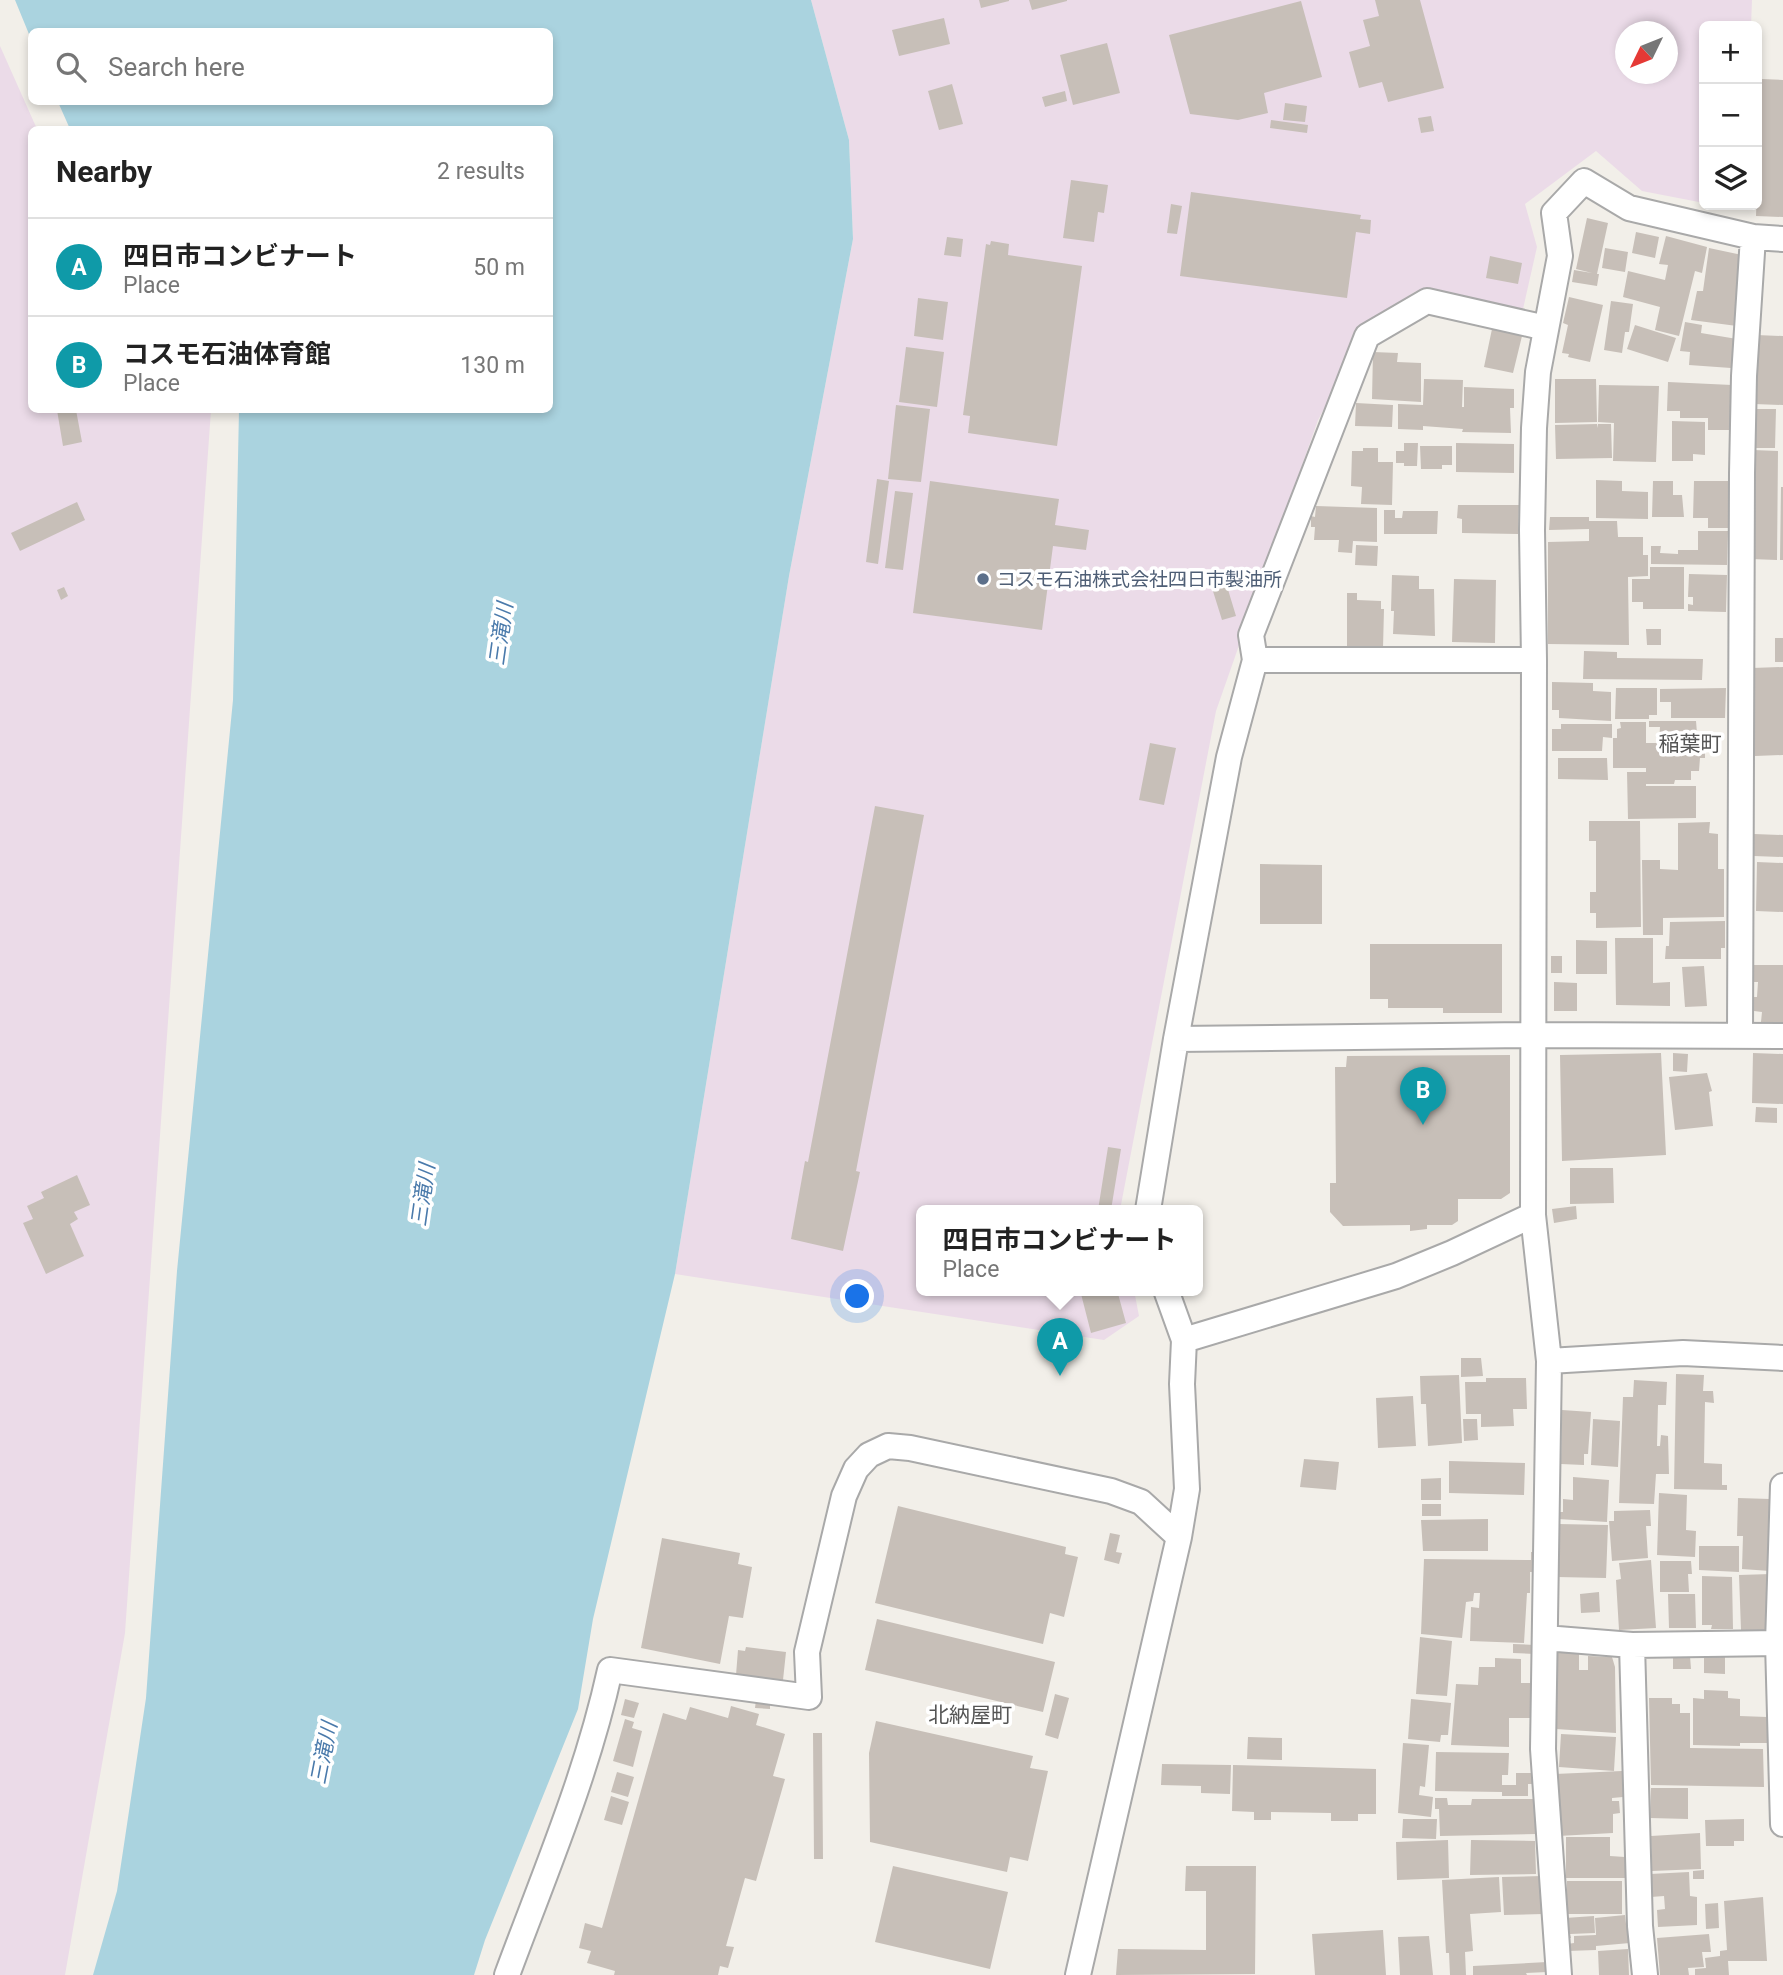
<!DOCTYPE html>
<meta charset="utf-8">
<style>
:root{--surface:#fff;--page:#f2f2f2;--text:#222;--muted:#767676;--line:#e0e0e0;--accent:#d93025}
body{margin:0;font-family:Roboto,"Noto Sans JP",sans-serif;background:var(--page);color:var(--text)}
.controls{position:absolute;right:21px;top:21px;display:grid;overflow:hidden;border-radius:10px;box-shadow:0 4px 10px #0003}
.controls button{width:63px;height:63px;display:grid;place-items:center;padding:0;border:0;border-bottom:2px solid var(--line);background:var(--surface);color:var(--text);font:35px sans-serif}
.compass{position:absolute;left:1615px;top:21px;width:63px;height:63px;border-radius:50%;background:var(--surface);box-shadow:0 4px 10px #0003;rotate:227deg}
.you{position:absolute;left:858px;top:1297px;width:24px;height:24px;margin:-18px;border:5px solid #fff;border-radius:50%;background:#1a73e8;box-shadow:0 0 0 10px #1a73e833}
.badge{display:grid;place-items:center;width:46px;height:46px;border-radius:50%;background:var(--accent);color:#fff;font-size:23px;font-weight:700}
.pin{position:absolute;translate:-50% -58px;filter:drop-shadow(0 2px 4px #0008)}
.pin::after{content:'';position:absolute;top:37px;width:24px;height:21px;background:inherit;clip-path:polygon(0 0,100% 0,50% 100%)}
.popup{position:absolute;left:916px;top:1205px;width:287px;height:91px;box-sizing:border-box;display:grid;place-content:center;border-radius:10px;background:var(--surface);filter:drop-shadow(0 2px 5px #0005);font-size:23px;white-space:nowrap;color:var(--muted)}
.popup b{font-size:26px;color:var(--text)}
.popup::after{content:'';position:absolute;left:50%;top:100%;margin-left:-14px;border:14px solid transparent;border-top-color:var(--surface)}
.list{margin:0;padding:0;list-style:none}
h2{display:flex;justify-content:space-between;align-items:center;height:91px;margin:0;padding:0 28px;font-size:30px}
h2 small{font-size:23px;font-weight:400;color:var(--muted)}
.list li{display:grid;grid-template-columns:46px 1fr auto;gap:21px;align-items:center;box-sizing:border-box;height:98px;padding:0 28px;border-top:2px solid var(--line)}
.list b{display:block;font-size:26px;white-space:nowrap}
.list p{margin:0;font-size:23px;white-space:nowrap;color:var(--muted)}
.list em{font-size:23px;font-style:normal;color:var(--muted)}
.icon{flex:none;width:38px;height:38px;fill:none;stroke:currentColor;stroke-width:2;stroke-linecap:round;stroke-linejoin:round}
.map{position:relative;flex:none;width:1783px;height:1975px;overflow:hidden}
.search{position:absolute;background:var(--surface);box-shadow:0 4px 10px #0003;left:28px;top:28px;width:525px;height:77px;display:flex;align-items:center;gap:18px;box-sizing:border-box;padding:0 24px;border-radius:10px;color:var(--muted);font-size:26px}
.panel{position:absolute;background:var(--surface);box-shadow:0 4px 10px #0003;left:28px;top:126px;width:525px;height:287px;border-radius:10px}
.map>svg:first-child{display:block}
.industrial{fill:#ebdbe8;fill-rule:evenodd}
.water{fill:#aad3df}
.building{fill:#c7bfb8}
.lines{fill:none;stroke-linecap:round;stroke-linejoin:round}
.minor-casing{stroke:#a9a9a9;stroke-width:28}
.minor{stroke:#fff;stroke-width:24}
.service-dot{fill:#5c6f8a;stroke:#fff;stroke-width:2.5}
.labels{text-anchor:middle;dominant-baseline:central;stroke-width:7;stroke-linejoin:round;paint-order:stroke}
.service-label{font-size:19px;fill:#4e5e75;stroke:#fff;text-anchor:start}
.water-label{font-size:21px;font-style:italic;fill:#4a7aab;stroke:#fff}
.neighbourhood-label{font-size:21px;fill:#555;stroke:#fff}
</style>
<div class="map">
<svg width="1783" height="1975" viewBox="0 0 1783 1975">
<rect width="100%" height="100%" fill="#f2efe9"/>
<path class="industrial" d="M811,0H1752L1751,26H1704V203L1642,191L1596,151L1525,204L1537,247L1523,309L1416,291L1372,320L1318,420L1216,711L1120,1210H922V1290H1134L1139,1316L1104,1340L675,1274L789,576L853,239L849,140ZM1626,32H1668V74H1626Z
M0,46L37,129L32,130V410H211L125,1633L65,1975H0Z"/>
<path class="water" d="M15,0H811L849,140L853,239L789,576L675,1274L593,1619L578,1709L485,1940L474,1975H93L117,1891L146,1698L177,1271L233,700L239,410H550V130L70,129L58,102H550V32H32L31,39Z"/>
<path class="building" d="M979,0H1009V1L981,8Z
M1029,0H1067V1L1032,10Z
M1375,0H1420L1444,88L1388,102L1382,82L1359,88L1349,52L1370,46L1363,20L1379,16Z
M1301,1L1322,77L1264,93L1268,113L1238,120L1190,114L1169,35Z
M944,18L950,44L899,56L892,30Z
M1107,43L1120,93L1073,105L1060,55Z
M1761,79L1783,80V217L1756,216Z
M952,84L963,124L939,130L928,91Z
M1065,91L1067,101L1045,107L1042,97Z
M1285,103L1307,106L1305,122L1283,120Z
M1431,116L1434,131L1421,133L1418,118Z
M1271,120L1308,125L1307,133L1270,128Z
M1071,180L1108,185L1104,213L1098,212L1094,242L1063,238Z
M1191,192L1361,215L1360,219L1371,220L1370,234L1356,232L1347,298L1180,276Z
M1171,204L1182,206L1177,234L1167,233Z
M1587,218L1608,223L1597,274H1599L1597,286L1572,282L1574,270L1592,273L1576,269Z
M1636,232L1659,237L1655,258L1632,253Z
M1666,236L1707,247L1702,273L1695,271L1679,336L1655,330L1660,307L1623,297L1628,271L1665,280L1668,265L1659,264Z
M947,237L963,239L961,257L944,255Z
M991,241L1009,244L1008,255L1082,266L1057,446L968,433L970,416L963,415L986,244L990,245Z
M1605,248L1628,252L1625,272L1602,268Z
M1709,248L1742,255L1737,326L1691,320L1697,291H1703Z
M1490,256L1522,263L1518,284L1486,278Z
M1569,297L1603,305L1590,362L1568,357L1569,354L1562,353L1568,325L1563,323Z
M918,298L948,302L943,340L914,336Z
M1611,301L1633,304L1629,332H1625L1622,353L1604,350Z
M1685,322L1702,325L1701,333L1737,339L1731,368L1689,365L1690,352L1680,351Z
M1635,325L1676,338L1668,362L1627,349Z
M1492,329L1522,336L1513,373L1484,367Z
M1756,335L1783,336V405L1754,404Z
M906,347L944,352L937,407L899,402Z
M1373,352L1398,353L1397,362L1421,363V402L1372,399Z
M1424,379L1463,380L1462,407H1464V387L1514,389V408H1510L1511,433L1462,432L1463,429L1423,426V430L1398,429V404L1423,405Z
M1555,379H1596L1597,422L1555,423Z
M1668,382L1732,385L1731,430H1708V418H1680V411H1667Z
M1599,385L1659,386L1656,462L1613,461L1614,423L1598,422Z
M1356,403L1393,405L1392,427L1355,426Z
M896,405L930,409L921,482L888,479Z
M1753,409H1776L1775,448H1753Z
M57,410H76L82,442L63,446Z
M1672,421L1705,422V455L1693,454V461H1672Z
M1597,424L1598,428V424H1611L1612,458L1556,459L1555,425Z
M1404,443H1418L1417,466H1404V463H1396V451H1404Z
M1456,443L1514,444V473L1456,472Z
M1420,446H1452V465H1442V469H1421Z
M1363,448H1378V462H1393L1392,505L1361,504L1362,487L1351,486L1352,451H1363Z
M1753,450L1778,451L1777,560L1751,559Z
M877,479L889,481L878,564L866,562Z
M1596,480L1622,481V491L1648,492V519L1596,518Z
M930,481L1059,499L1055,525L1089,530L1086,550L1053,546L1042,630L913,613Z
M1653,481H1673V495H1682L1684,517H1652Z
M1694,481H1731L1730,528H1708V518H1693Z
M1781,487H1783V560H1780Z
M895,491L913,493L903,570L885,568Z
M77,502L85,520L20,551L11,533Z
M1458,505H1519L1518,534L1462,533V519L1457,518Z
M1316,506L1377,508V542L1353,541L1352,553L1338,552L1339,540H1314L1315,527H1311V516L1315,517Z
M1384,510H1395V518H1402L1403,511H1438L1437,534H1384Z
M1550,517H1589V521H1617L1618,537H1643V555H1648V576L1628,577L1629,645L1548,644V542L1589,541V529L1549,530Z
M1698,531H1728L1727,565L1651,564V546H1661L1660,553L1678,554V550H1698Z
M1356,545L1378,546L1377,566L1355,565Z
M1650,567H1684V609H1643V602H1632V579H1650Z
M1689,574L1727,575L1726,612L1688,611V604L1693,605V597H1688Z
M1392,575L1419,576V589H1434L1435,636L1393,634L1394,611H1391Z
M1454,579L1496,580L1495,643L1452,642Z
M1226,583L1236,616L1222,620L1212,588Z
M64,587L68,596L61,600L57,590Z
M1347,593H1357V600L1381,601V609H1384L1383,648L1347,647Z
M1646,629H1661V645H1647Z
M1775,638H1783V662H1775Z
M1584,651L1617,652V658L1703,659L1702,680L1583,679Z
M1783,667V755L1755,756L1752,668Z
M1552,682L1593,683V691L1611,692V721L1559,718V710H1552Z
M1616,688H1657V715H1649V719H1615Z
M1726,688L1725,718H1671V702H1660V689Z
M1649,721H1696L1697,733L1705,734V758H1700L1699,771H1691V780H1675L1674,784H1646V786H1696V818L1628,819L1627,772H1646V768H1613V738H1617V729L1621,728L1620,722H1646V743H1659L1660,727H1649Z
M1561,724H1612V738L1603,737L1602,751H1552V729H1561Z
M1150,743L1176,748L1164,805L1139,800Z
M1558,758H1607L1608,780L1558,779Z
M875,806L924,815L856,1171L860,1172L843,1251L791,1239L805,1161L808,1162Z
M1589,821H1640L1641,927L1596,928V913H1590V892H1596V841H1589Z
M1710,822L1709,833L1718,834V869H1724V917L1663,918V935H1643L1642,860H1660V869L1678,870V823Z
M1754,834L1783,835V857L1754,856Z
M1757,862L1783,863V912L1756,911Z
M1260,864L1322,865V924H1260Z
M1725,921V948H1721V959H1665L1666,946H1669L1670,922Z
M1615,938H1653V983L1670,982V1006L1616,1005Z
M1576,940L1607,941V974H1576Z
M1370,944H1502V1013H1443V1008H1388V999H1370Z
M1551,956H1562V973H1551Z
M1753,965H1783V1022H1761L1762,1012L1754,1011V997H1757L1758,982H1753Z
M1704,966L1707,1006L1685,1007L1682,967Z
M1554,982L1577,983V1011H1554Z
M1661,1053L1666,1155L1562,1161L1560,1055Z
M1673,1053L1688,1054L1687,1072L1673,1071Z
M1753,1053L1783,1054V1104L1752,1103Z
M1510,1055V1193L1501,1199H1458V1221L1452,1225H1427V1229L1410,1231V1225L1343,1226L1330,1212V1183H1336L1335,1067H1346L1347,1056Z
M1707,1073L1712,1091L1709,1092L1713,1126L1675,1130L1669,1077Z
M1756,1107L1777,1108V1123L1755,1122Z
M1108,1147L1121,1149L1111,1210H1098Z
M1570,1168H1613L1614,1203L1570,1204Z
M77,1175L90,1205L74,1212L78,1219L70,1224L84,1256L46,1274L23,1223L33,1219L27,1206L44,1198L41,1192Z
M1576,1206L1577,1219L1554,1223L1552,1209Z
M1080,1290H1117L1126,1323L1091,1333Z
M1461,1358H1481L1483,1376L1461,1377Z
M1676,1374L1704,1375L1703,1391H1713L1714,1403L1705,1402L1704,1463L1722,1464V1485H1727V1490L1674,1489Z
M1459,1375L1462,1443L1428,1446L1426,1404H1421L1420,1376Z
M1486,1378H1526L1527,1409H1513L1514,1426L1481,1427V1414H1466L1465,1382H1486Z
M1634,1380L1667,1382L1666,1405H1658L1657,1446H1660L1661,1435L1668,1436L1669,1474H1656L1654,1504L1619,1503L1623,1397H1633Z
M1413,1396L1416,1446L1378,1448L1376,1398Z
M1562,1410L1591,1412L1588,1454H1584V1465L1561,1464Z
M1463,1419H1477L1478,1440L1464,1441Z
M1593,1419L1620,1421L1618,1467L1591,1465Z
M1304,1459L1339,1462L1336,1490L1300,1487Z
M1449,1461L1525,1463L1524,1495L1449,1493Z
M1573,1477L1609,1480L1607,1522L1558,1519L1559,1512H1563V1499L1573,1500Z
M1441,1478V1500H1421V1479Z
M1659,1493L1687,1495L1686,1530L1696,1531L1695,1557L1657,1555Z
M1738,1498L1770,1499L1768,1537L1772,1538L1770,1571L1742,1569L1743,1536H1737Z
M1422,1504H1441V1516H1422Z
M898,1506L1066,1547L1065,1554L1078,1557L1064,1617L1050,1613L1043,1644L875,1603Z
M1650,1510L1651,1526H1646L1648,1558L1612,1561L1609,1521H1614V1511Z
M1488,1519V1551H1423L1421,1520Z
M1558,1524L1608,1525L1606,1578L1557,1577Z
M1110,1533L1120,1535L1116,1552L1122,1553L1119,1564L1104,1560Z
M662,1538L740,1553L738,1564L752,1567L743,1618L729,1616L720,1664L641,1648Z
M1699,1546H1739V1572L1699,1570Z
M1531,1552H1537V1572H1530V1593H1527L1524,1643L1470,1641L1471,1607L1479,1608L1480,1593H1474L1473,1601L1466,1602L1462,1638L1421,1634L1424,1559L1531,1560Z
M1651,1560L1656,1628L1619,1630L1616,1580L1621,1579L1619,1563Z
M1660,1561H1691L1692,1574H1688L1689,1592H1660Z
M1771,1574L1772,1630H1741L1739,1575Z
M1702,1576L1732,1577L1733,1629H1711L1712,1625H1702Z
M1599,1592L1600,1612L1581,1613L1580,1594Z
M1668,1594H1695L1696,1628H1669Z
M877,1619L1055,1662L1043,1712L865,1670Z
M1420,1637L1452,1641L1447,1696L1416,1694Z
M1513,1644L1535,1645V1654L1513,1653Z
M746,1647L786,1652L783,1680L736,1675L738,1650L745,1651Z
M1558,1651L1579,1652V1670H1588V1656L1612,1657L1615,1667L1616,1733L1556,1729Z
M1704,1655H1725V1674L1704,1673Z
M1673,1656H1690L1691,1669H1673Z
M1495,1658L1521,1659V1683H1533L1531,1718H1509V1747L1451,1745L1456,1684L1478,1685L1479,1667H1495Z
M1704,1690L1728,1691V1698L1740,1699V1716L1767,1717V1743H1740V1746L1693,1745V1698L1704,1699Z
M1055,1694L1069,1698L1058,1739L1045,1735Z
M1649,1698H1672V1704H1680V1713H1690V1748L1763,1749L1764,1787L1651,1785Z
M625,1699L639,1703L634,1718L621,1715Z
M1411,1699L1451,1703L1448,1735H1441L1440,1742L1408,1739Z
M756,1700L770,1702V1709L755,1708Z
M731,1706L759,1714L756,1725L785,1734L773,1776L785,1779L756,1881L745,1878L726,1946L734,1947L728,1968L720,1966L718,1975H614L615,1971L587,1963L591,1951L579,1948L585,1923L602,1928L663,1713L686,1720L690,1707L728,1718Z
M625,1719L634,1722L632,1728L642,1731L633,1767L613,1761Z
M876,1721L1033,1756L1030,1768L1048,1771L1028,1861L1010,1857L1007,1872L870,1842L869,1753Z
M813,1733H822L823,1859H814Z
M1561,1734L1616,1737L1614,1771L1559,1767Z
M1248,1737L1282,1738V1760L1247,1759Z
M1403,1743L1429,1745L1425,1787L1420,1786L1419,1795L1433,1797L1431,1817L1398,1813Z
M1436,1752L1509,1753L1508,1775H1502V1785H1516V1773H1535L1534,1784H1528V1796H1502V1792L1435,1791Z
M1162,1764L1231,1765L1230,1794L1201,1793V1786L1161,1785Z
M1233,1765L1376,1769V1814H1358V1821H1331V1813L1271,1812V1820H1254V1812L1232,1811Z
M1622,1771L1623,1797L1612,1798V1801H1619L1620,1813L1613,1814V1833L1558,1836L1555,1774Z
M617,1772L634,1777L628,1797L611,1792Z
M1651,1788H1688V1819L1650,1818Z
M611,1796L629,1802L622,1825L604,1820Z
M1435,1798H1447L1448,1805H1471L1472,1799H1535L1536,1834L1440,1836L1439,1809H1435Z
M1403,1819H1437L1436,1839L1402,1838Z
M1744,1819V1841H1734V1846H1706L1705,1820Z
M1700,1833L1701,1869L1652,1871L1651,1836Z
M1566,1837H1610V1856L1625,1857V1878H1566Z
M1448,1840L1449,1878L1397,1880L1396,1842Z
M1471,1840L1535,1841L1536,1874L1470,1875Z
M893,1866L1008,1892L990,1969L875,1942Z
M1186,1866H1256L1255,1974L1116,1975L1118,1949L1206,1950V1891H1185Z
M1704,1870V1879H1693V1871Z
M1689,1872L1690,1896L1697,1897V1925L1658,1927L1657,1910L1665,1909L1664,1896L1651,1897L1650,1874Z
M1542,1876L1543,1914L1504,1915L1502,1877Z
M1499,1877L1501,1912L1470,1914L1473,1951L1465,1952L1466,1975H1450L1449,1953H1446L1442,1880Z
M1567,1881H1622V1914H1567Z
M1763,1897L1767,1961H1728L1729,1975H1695V1969L1706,1968L1705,1958L1720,1956V1951L1727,1950L1724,1901Z
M1718,1903L1719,1928L1706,1929L1705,1904Z
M1625,1915L1626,1924L1629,1923L1630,1943L1596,1946V1950L1567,1951V1944L1574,1943V1936L1596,1935L1595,1918Z
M1594,1916L1595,1933L1570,1934L1571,1938H1567L1565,1918Z
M1383,1930L1386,1975H1315L1312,1934Z
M1709,1934L1711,1952H1702L1704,1967L1688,1968L1689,1975H1660L1657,1938Z
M1429,1936L1433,1975H1400L1398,1937Z
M1628,1949L1629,1975H1599L1598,1951Z
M1547,1962V1972L1526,1973L1527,1975H1473V1966Z"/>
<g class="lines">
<defs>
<path id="minor" d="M1255,660H1534
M1740,1036L1742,473L1744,376L1753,237
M1176,1039L1534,1035L1783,1036
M1148,1210L1176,1039L1229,757L1255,660L1251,635L1367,336L1427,301L1546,328
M1184,1340L1396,1276L1452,1253L1533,1215
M1549,1361L1683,1353L1783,1358
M1783,1486L1778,1643L1783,1824
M1545,1638L1632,1645L1783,1643
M1632,1645L1640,1926L1645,1975
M507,1975C544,1875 587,1775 610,1670L809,1697L807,1652L844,1496L856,1469L869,1455L888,1446L910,1448L1111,1491L1141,1502L1179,1537
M1078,1975L1179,1537L1187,1489L1182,1384L1184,1340L1166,1290
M1559,1975L1543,1749L1549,1361L1533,1215L1534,660L1532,530L1534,428L1538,372L1560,256L1554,213L1584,181L1629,208L1753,237L1783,239"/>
</defs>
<use href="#minor" class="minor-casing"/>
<use href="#minor" class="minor"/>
</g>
<circle class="service-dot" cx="983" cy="579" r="7"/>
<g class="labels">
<g class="service-label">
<text x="997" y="579">コスモ石油株式会社四日市製油所</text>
</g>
<g class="water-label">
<text transform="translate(501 634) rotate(-82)">三滝川</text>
<text transform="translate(423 1195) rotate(-82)">三滝川</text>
<text transform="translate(324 1753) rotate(-79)">三滝川</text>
</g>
<g class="neighbourhood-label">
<text x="1690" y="744">稲葉町</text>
<text x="970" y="1715">北納屋町</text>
</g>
</g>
</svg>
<div class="controls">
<button>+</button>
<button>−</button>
<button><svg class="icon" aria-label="layers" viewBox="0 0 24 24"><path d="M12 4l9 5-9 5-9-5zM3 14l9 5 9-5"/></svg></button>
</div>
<svg class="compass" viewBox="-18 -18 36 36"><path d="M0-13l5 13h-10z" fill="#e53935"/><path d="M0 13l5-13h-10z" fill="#767676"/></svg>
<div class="you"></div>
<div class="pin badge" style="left:1060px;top:1376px;background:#0f9aa8">A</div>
<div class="popup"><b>四日市コンビナート</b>Place</div>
<div class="pin badge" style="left:1423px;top:1125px;background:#0f9aa8">B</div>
<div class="search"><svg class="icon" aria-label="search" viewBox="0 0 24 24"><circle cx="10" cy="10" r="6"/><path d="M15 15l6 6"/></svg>Search here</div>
<section class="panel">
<h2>Nearby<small>2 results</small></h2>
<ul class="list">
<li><span class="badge" style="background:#0f9aa8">A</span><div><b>四日市コンビナート</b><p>Place</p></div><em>50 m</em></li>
<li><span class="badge" style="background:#0f9aa8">B</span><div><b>コスモ石油体育館</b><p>Place</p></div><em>130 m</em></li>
</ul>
</section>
</div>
